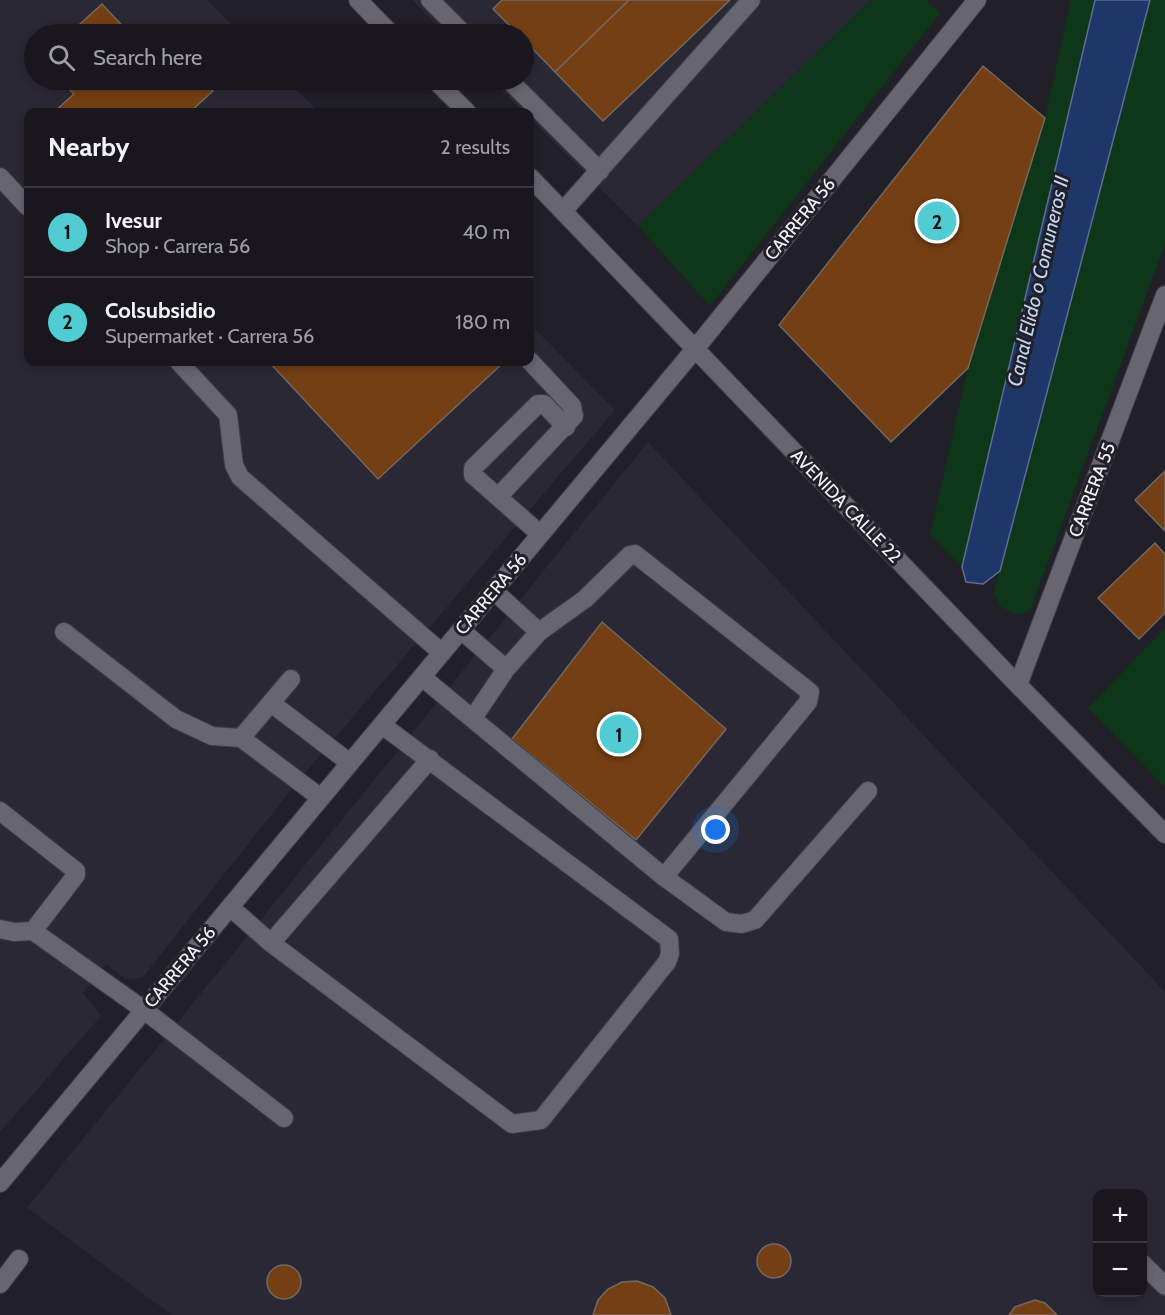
<!DOCTYPE html>
<meta charset="utf-8">
<style>
:root{--surface:#19171d;--page:#26242a;--text:#f1f3f6;--muted:#9f9fa4;--line:#37363b;--accent:#51ccd2}
body{margin:0;font-family:Cabin,sans-serif;background:var(--page);color:var(--text)}
.controls{position:absolute;right:18px;bottom:18px;display:grid;overflow:hidden;border-radius:12px;box-shadow:0 3px 9px #0003}
.controls button{width:54px;height:54px;display:grid;place-items:center;padding:0;border:0;border-bottom:2px solid var(--line);background:var(--surface);color:var(--text);font:30px sans-serif}
.you{position:absolute;left:716px;top:830px;width:21px;height:21px;margin:-15px;border:4px solid #fff;border-radius:50%;background:#1a73e8;box-shadow:0 0 0 9px #1a73e833}
.badge{display:grid;place-items:center;width:39px;height:39px;border-radius:50%;background:var(--accent);color:#111;font-size:20px;font-weight:700}
.pin{position:absolute;translate:-50% -50%;border:3px solid #fff;box-shadow:0 2px 6px #0006}
.list{margin:0;padding:0;list-style:none}
h2{display:flex;justify-content:space-between;align-items:center;height:78px;margin:0;padding:0 24px;font-size:26px}
h2 small{font-size:20px;font-weight:400;color:var(--muted)}
.list li{display:grid;grid-template-columns:39px 1fr auto;gap:18px;align-items:center;box-sizing:border-box;height:90px;padding:0 24px;border-top:2px solid var(--line)}
.list b{display:block;font-size:22px;white-space:nowrap}
.list p{margin:0;font-size:20px;white-space:nowrap;color:var(--muted)}
.list em{font-size:20px;font-style:normal;color:var(--muted)}
.icon{flex:none;width:33px;height:33px;fill:none;stroke:currentColor;stroke-width:2;stroke-linecap:round;stroke-linejoin:round}
.map{position:relative;flex:none;width:1165px;height:1315px;overflow:hidden}
.search{position:absolute;background:var(--surface);box-shadow:0 3px 9px #0003;left:24px;top:24px;width:510px;height:66px;display:flex;align-items:center;gap:15px;box-sizing:border-box;padding:0 21px;border-radius:33px;color:var(--muted);font-size:22px}
.panel{position:absolute;background:var(--surface);box-shadow:0 3px 9px #0003;left:24px;top:108px;width:510px;height:258px;border-radius:12px}
.map>svg:first-child{display:block}
.built{fill:#2b2835;fill-rule:evenodd}
.green{fill:#0d3718}
.water{fill:#1e3668;stroke:#5e6e93;stroke-width:1.5}
.building{fill:#743f14;stroke:#726862;stroke-width:1.5}
.lines{fill:none;stroke-linecap:round;stroke-linejoin:round}
.minor-casing{stroke:#3e3c43;stroke-width:20}
.minor{stroke:#67656f;stroke-width:18}
.labels{text-anchor:middle;dominant-baseline:central;stroke-width:6;stroke-linejoin:round;paint-order:stroke}
.street-label{font-size:18px;fill:#f3f2f8;stroke:#211f27}
.water-label{font-size:20px;font-style:italic;fill:#c4d6f6;stroke:#211f27}
</style>
<div class="map">
<svg width="1165" height="1315" viewBox="0 0 1165 1315">
<rect width="100%" height="100%" fill="#211f27"/>
<path class="built" d="M0,0H207L241,34H34V80H286L319,112H28V362H530V324L615,410L298,781L142,978L126,979L106,964L83,993L101,1016L0,1132Z
M412,0H871L638,226L530,118V112H524L491,80H524V34H447Z
M648,442L1165,992V1315H172L27,1208ZM1098,1194H1142V1292H1098Z"/>
<path class="green" d="M871,0H926L940,13L710,306L638,226Z
M1071,0H1095L962,567L930,535L968,368L1045,118Z
M1150,0H1165V244L1030,611L1018,615L1001,607L994,593Z
M1165,628V787L1088,708Z"/>
<path class="water" d="M1095,0H1150L1000,571L983,584L966,582L962,567Z"/>
<path class="building" d="M502,0H629L555,72L524,40V34H518L493,9Z
M629,0H730L603,121L555,72Z
M102,4L130,34H69Z
M983,66L1045,118L968,368L891,442L779,325Z
M60,80H202L213,91L190,112H54L74,94Z
M269,362H504L378,479Z
M1165,471V531L1135,500Z
M1155,543L1165,554V613L1139,639L1098,598Z
M602,622L726,729L636,840L512,739Z
M757 1261a17 17 0 1 1 34 0a17 17 0 1 1-34 0Z
M267 1282a17 17 0 1 1 34 0a17 17 0 1 1-34 0Z
M637,1281L653,1287L665,1298L671,1315H593L598,1300L608,1289L622,1282Z
M1035,1300L1045,1303L1057,1315H1009L1015,1307Z"/>
<g class="lines">
<defs>
<path id="minor" d="M358,0L391,34
M430,0L464,34
M435,80L467,112
M509,80L600,171
M0,177L28,207
M530,177L1018,685L1165,834
M563,211L751,0
M179,362L228,415L234,465L240,477L442,653
M498,497L574,416L572,406L530,361
M540,534L473,475V468L538,404H544L566,427
M494,591L539,632
M461,630L506,669
M64,632L176,719L212,736L241,738L321,798
M422,677L664,877L726,922L742,924L755,920L868,791
M1018,685L1165,295
M271,703L350,763
M473,718L506,669L539,632L585,599L630,555L635,554L810,692L808,702L664,877
M241,738L291,679
M0,811L76,871V875L33,931
M230,907L271,943L512,1124L541,1120L667,962L670,954L669,939L382,725
M0,929L14,932L33,931L144,1010L284,1118
M271,943L430,759
M0,1183L695,349L977,0
M1142,1263L1165,1286
M0,1284L19,1259"/>
</defs>
<use href="#minor" class="minor-casing"/>
<use href="#minor" class="minor"/>
</g>
<g class="labels">
<g class="street-label">
<text transform="translate(800 219) rotate(-51)">CARRERA 56</text>
<text transform="translate(1092 490) rotate(-69)">CARRERA 55</text>
<text transform="translate(846 506) rotate(46)">AVENIDA CALLE 22</text>
<text transform="translate(491 594) rotate(-50)">CARRERA 56</text>
<text transform="translate(180 967) rotate(-50)">CARRERA 56</text>
</g>
<g class="water-label">
<text transform="translate(1038 281) rotate(-77)">Canal Elido o Comuneros II</text>
</g>
</g>
</svg>
<div class="controls">
<button>+</button>
<button>−</button>
</div>
<div class="you"></div>
<div class="pin badge" style="left:619px;top:734px">1</div>
<div class="pin badge" style="left:937px;top:221px">2</div>
<div class="search"><svg class="icon" aria-label="search" viewBox="0 0 24 24"><circle cx="10" cy="10" r="6"/><path d="M15 15l6 6"/></svg>Search here</div>
<section class="panel">
<h2>Nearby<small>2 results</small></h2>
<ul class="list">
<li><span class="badge">1</span><div><b>Ivesur</b><p>Shop · Carrera 56</p></div><em>40 m</em></li>
<li><span class="badge">2</span><div><b>Colsubsidio</b><p>Supermarket · Carrera 56</p></div><em>180 m</em></li>
</ul>
</section>
</div>
